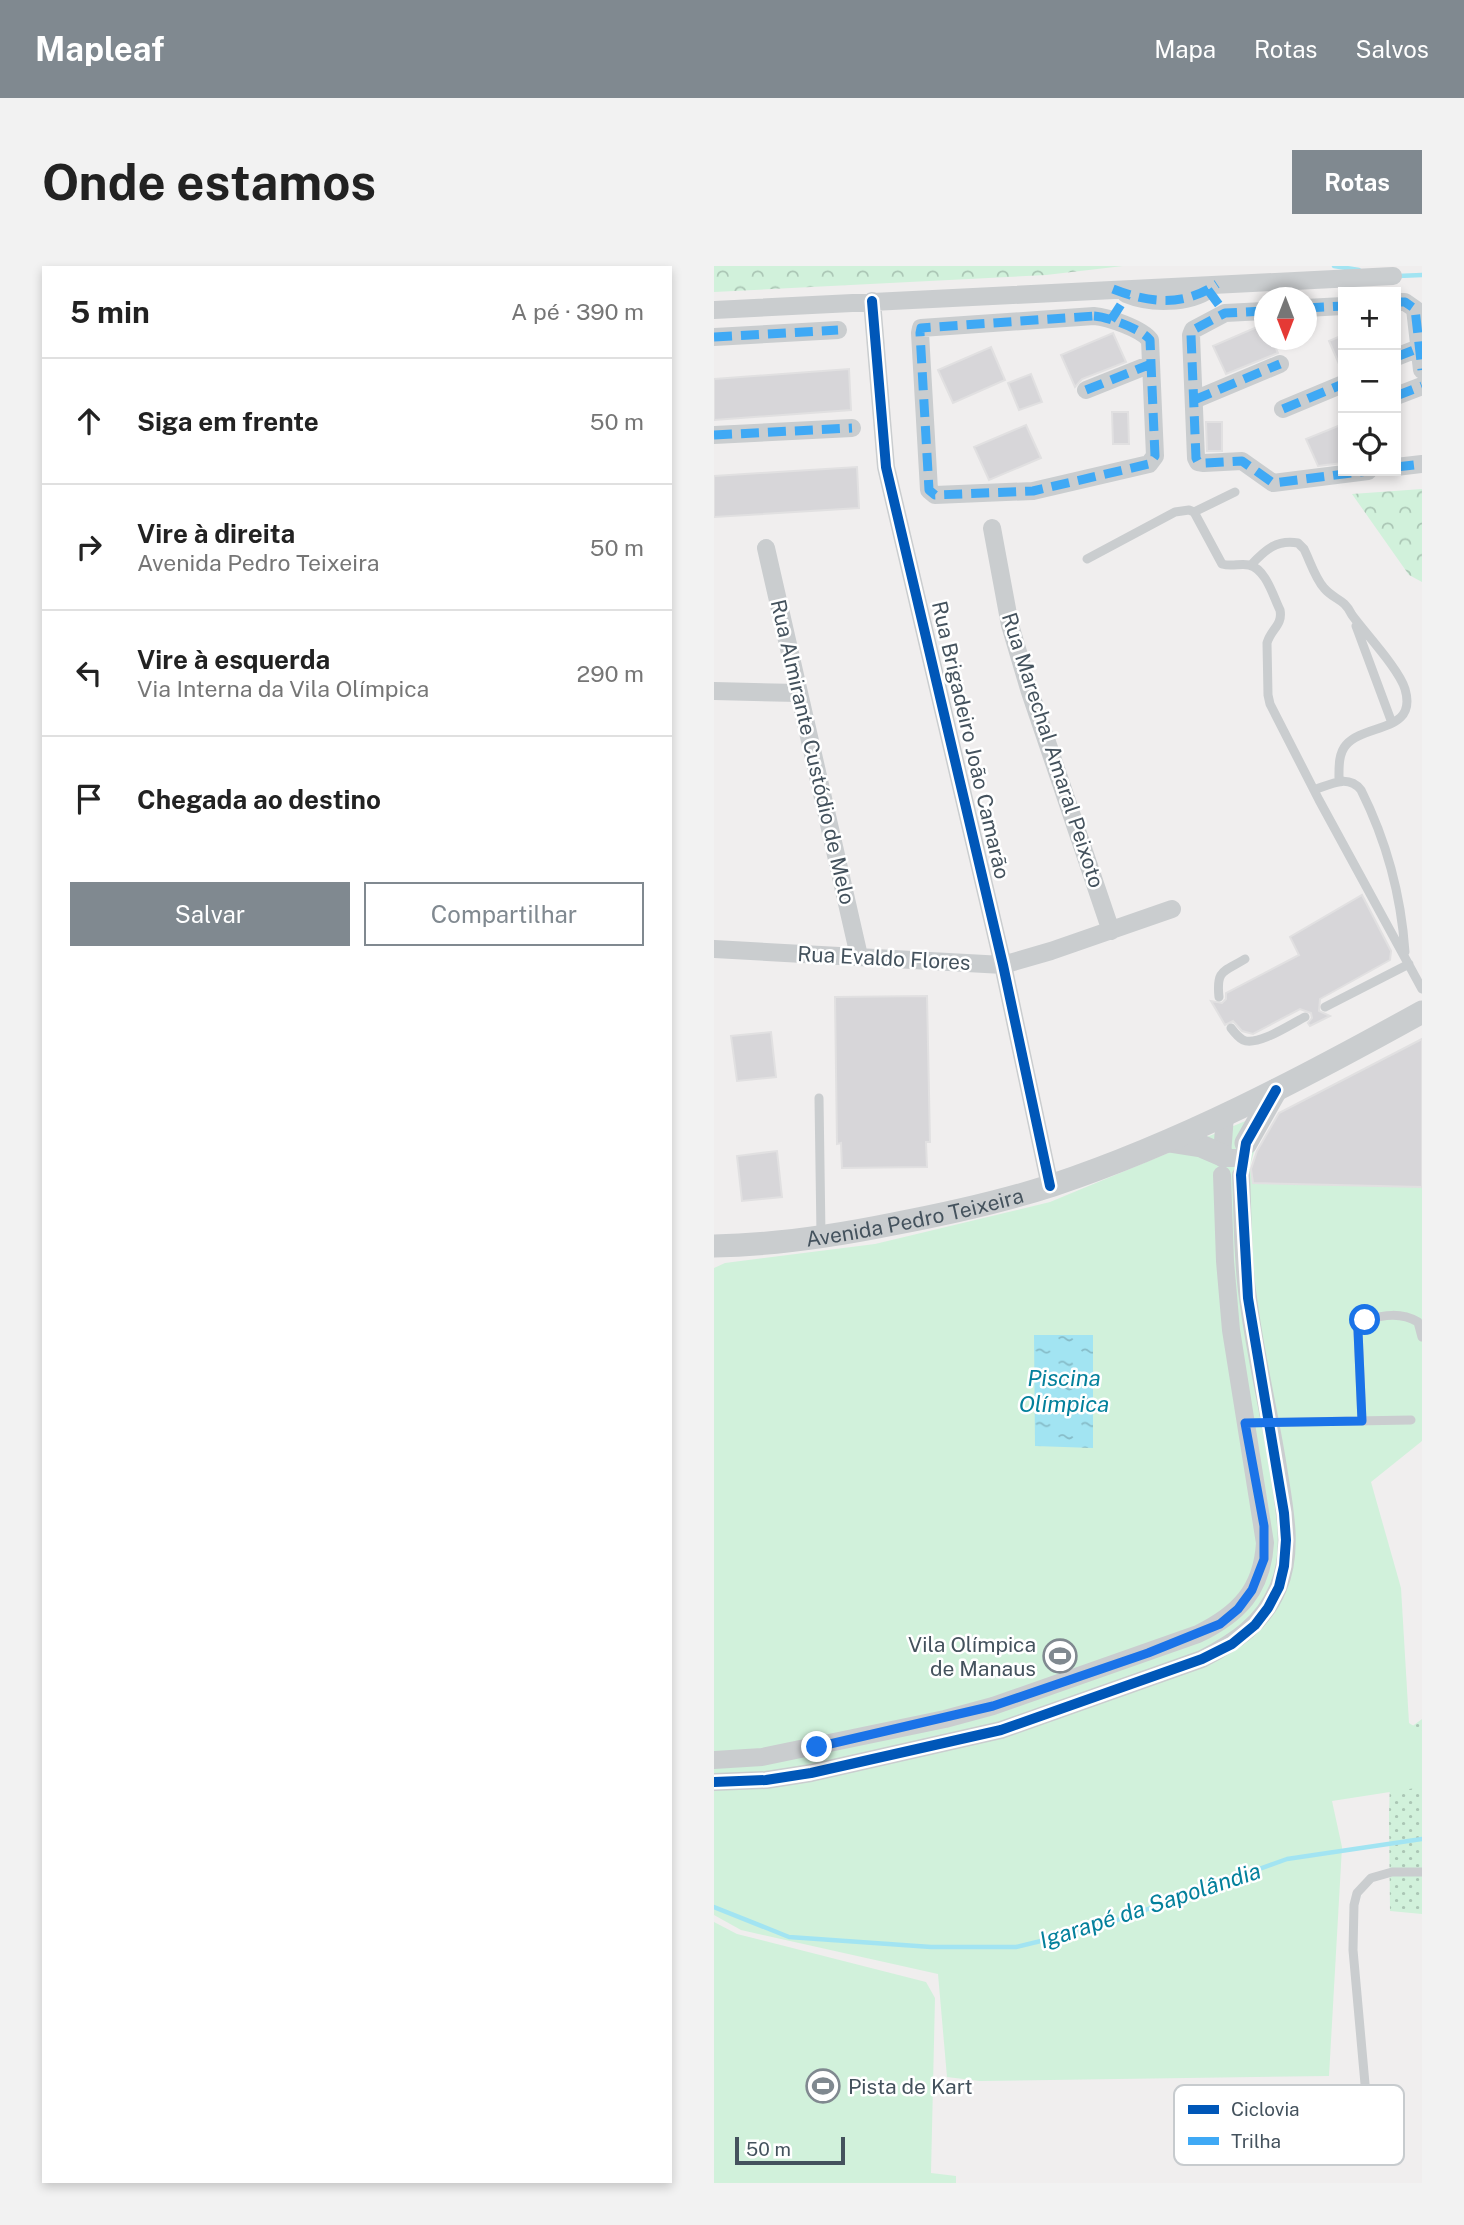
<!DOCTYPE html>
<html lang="pt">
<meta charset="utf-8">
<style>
:root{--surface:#fff;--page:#f2f2f2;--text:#222;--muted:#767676;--line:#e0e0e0;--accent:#808990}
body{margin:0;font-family:"Public Sans",sans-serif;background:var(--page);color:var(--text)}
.controls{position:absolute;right:21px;top:21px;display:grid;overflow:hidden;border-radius:0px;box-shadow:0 4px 10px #0003}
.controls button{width:63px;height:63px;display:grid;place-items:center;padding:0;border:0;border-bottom:2px solid var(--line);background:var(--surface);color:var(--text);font:35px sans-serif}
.compass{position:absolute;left:540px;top:21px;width:63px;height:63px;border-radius:50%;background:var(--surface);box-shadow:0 4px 10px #0003;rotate:180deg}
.scale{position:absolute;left:21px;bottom:18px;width:110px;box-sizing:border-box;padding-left:7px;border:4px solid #44525d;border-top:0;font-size:19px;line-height:24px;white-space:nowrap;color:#44525d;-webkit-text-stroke:5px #fff;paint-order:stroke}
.stop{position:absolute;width:21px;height:21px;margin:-16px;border:5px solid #1a73e8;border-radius:50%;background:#fff}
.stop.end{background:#1a73e8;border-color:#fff;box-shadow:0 2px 7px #0008}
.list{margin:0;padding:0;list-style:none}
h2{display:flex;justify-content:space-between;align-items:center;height:91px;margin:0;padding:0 28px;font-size:30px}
h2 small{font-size:23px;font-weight:400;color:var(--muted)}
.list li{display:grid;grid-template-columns:46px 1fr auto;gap:21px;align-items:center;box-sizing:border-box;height:126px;padding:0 28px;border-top:2px solid var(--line)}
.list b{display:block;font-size:26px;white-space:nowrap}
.list p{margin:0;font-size:23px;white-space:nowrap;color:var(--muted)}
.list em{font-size:23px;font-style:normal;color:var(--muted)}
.actions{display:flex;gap:14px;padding:21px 28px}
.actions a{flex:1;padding:16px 0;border:2px solid var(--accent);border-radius:0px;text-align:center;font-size:24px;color:var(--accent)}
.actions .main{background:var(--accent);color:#fff}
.icon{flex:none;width:38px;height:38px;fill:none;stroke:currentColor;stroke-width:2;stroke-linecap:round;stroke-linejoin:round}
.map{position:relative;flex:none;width:708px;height:1917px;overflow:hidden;border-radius:0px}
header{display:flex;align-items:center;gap:42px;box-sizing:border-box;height:98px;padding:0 35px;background:var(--accent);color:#fff}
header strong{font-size:33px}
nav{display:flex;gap:38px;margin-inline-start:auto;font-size:24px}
.intro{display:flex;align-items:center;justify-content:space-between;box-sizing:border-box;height:168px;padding:0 42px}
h1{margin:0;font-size:49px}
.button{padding:18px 32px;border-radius:0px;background:var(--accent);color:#fff;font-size:24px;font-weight:700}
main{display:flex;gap:42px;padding:0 42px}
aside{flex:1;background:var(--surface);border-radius:0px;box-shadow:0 4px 10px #0003}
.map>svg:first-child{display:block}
.forest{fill:url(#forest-crowns)}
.park{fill:url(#park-dots)}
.pitch{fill:#d1f1db}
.water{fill:url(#water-ripples)}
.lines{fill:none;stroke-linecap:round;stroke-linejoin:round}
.stream{stroke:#a2e4f2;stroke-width:4.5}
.building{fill:#d7d6d9;stroke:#e1e0e1;stroke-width:2}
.service{stroke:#cacdcf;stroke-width:9}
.minor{stroke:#cacdcf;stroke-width:18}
.tertiary{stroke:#cacdcf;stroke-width:23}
.quiet{stroke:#3fa9f5;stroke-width:9;stroke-dasharray:18 9;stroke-linecap:butt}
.cycleway-casing{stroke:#fff;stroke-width:15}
.cycleway{stroke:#0057b8;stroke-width:10}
.route{stroke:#1a73e8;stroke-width:9}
.labels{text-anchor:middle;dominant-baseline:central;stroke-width:5;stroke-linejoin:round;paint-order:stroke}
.street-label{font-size:21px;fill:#44525d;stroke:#fff}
.poi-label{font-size:21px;fill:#44525d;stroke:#fff;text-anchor:end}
.water-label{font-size:23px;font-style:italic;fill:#03809c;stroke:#fff}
.key{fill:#fff;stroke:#c7cbce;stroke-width:2}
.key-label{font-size:19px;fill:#44525d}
</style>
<header>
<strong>Mapleaf</strong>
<nav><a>Mapa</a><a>Rotas</a><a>Salvos</a></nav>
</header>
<div class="intro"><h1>Onde estamos</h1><a class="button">Rotas</a></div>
<main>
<aside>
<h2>5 min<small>A pé · 390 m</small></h2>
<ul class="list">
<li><svg class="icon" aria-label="ahead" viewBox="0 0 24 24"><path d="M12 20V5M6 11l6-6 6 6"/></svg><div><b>Siga em frente</b></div><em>50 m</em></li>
<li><svg class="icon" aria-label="right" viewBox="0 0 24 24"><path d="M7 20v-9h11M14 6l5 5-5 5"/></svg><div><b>Vire à direita</b><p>Avenida Pedro Teixeira</p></div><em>50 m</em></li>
<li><svg class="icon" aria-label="left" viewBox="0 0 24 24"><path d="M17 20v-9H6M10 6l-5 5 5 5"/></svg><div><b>Vire à esquerda</b><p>Via Interna da Vila Olímpica</p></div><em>290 m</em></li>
<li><svg class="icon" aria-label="arrive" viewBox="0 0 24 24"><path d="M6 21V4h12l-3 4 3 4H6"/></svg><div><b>Chegada ao destino</b></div></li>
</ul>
<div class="actions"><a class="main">Salvar</a><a>Compartilhar</a></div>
</aside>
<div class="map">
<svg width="708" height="1917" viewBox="0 0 708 1917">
<defs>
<pattern id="forest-crowns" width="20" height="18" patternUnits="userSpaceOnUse" patternTransform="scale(1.75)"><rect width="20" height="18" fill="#d1f1db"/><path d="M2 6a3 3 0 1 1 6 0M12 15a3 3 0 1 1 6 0" fill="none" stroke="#abc6b5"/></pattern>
<pattern id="park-dots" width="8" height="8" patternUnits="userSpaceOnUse" patternTransform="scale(1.75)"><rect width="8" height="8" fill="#d1f1db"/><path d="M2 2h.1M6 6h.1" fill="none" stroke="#abc6b5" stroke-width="1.8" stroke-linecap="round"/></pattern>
<pattern id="water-ripples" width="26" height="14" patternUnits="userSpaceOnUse" patternTransform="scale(1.75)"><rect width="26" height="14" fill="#a2e4f2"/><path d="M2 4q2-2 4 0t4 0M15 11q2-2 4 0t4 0" fill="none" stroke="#86bbc7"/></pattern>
</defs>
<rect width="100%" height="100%" fill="#f0eeee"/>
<path class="forest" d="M0,0H409L332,9L0,26Z
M708,223V316L695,309L638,228Z"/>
<path class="park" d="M708,1453V1648L676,1645L675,1550L677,1476Z"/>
<path class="pitch" d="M558,844L540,886L535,903L708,909V1175L657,1216L687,1322L695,1457L708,1465V1521L618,1535L628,1581L615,1810L266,1815L233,1811L224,1708L27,1664L0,1649V1002L11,997L161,978L336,936Z
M0,1656L23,1668L212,1716L221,1732L217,1907L242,1910V1917H0Z"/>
<path class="water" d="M320,1069H379V1182L321,1180Z"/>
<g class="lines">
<path class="stream" d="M620,0L645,4
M684,10L708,9
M0,1641L75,1671L217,1681H302L384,1661L573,1593L708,1573"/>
</g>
<path class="building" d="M550,58V74H558L564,87L512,108L499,80Z
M399,67L412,96L368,113L361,121L347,89Z
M629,69V107L615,75Z
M277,81L291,114L239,137L224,104Z
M135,103L137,144L0,154V113Z
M317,108L328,136L305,144L294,117Z
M398,146H414L415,178H399Z
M492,156H508V185H493Z
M629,158V197L604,200L592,173Z
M312,159L327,192L275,214L260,181Z
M143,201L145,242L0,251V210Z
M648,629L677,685L676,694L606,733L605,745L616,750L596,760L594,757L598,752L597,747L586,743L539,768L528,765L519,755L511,759L497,735L508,737L512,733V727L585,689L576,671Z
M213,730L216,876H212L213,901L128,902L127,877L123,878L121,731Z
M57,766L62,811L23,815L17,770Z
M708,773V921L539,917L537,903L543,885L565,847Z
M63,885L68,931L28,935L23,890Z"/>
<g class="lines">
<path class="service" d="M480,246L521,226
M373,293L461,246L475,244L480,246L508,298C518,301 526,297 535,299C552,303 559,330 566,344C569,359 557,363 553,377L554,429L556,438L605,534L708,723
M537,299C551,284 563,273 584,277L590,283C596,295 601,312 610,322C620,334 630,332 638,349C651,367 685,403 691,423C704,467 651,457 632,479C624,488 625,503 625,515
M642,360L678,457
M600,524C617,518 634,508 647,524C673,576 687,628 691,686
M505,731C502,703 510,706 531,693
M611,741L695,698
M517,762C520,766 524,771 529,774C543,781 577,758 591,751
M105,832L107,969
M648,1155L644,1065L651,1054C670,1049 687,1046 704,1056L708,1071
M531,1157L697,1154
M652,1829L639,1684L640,1639L643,1627L657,1612L678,1606H708"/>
<path class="minor" d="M412,28C436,38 474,38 496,23
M158,35L172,201L289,699L336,920
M682,36H691L701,43L708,104
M592,42L629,40
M0,44L679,10
M550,45L511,47L479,64L477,69L482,192L484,196L490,197L528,195L559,217L654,205
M380,50C394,51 428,63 436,74L441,190L435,198L319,225L221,229L215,224L206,67L207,62Z
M0,71L124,64
M682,91L705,82
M372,124L437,98
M682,130L708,120
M480,134L566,98
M569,143L629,118
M0,169L138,162
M682,201L708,198
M278,262L296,359L315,423L397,665
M52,282L145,690
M0,425L85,427
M0,683L289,699L337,685L458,643
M508,889L511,849
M508,892H528
M0,1494L48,1491L231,1453L279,1440L484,1368C525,1348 548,1324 551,1277L517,1064L511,995L508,909
M0,1516L52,1514L97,1507L287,1464L488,1393C521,1376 549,1358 564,1322C581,1283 569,1236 563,1195C554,1141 541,1087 534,1032C528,992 529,950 527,909"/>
<g class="tertiary">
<path d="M455,875L487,880L508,889"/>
<path d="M532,877L562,824"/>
<path id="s1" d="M0,980C60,979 120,970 179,958C232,948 287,936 339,919C468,876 589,812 708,746"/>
</g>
<path class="quiet" d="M399,23C435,37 469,41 503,18
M494,24L511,47
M682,36H691L701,43L708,104
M592,42L629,40
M550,45L511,47L479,64L477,69L482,192L484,196L490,197L528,195L559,217L654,205
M380,50C394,51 428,63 436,74L441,190L435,198L319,225L221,229L215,224L206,67L207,62Z
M397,54L413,29
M0,71L124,64
M682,91L705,82
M372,124L437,98
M682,130L708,120
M480,134L566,98
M569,143L629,118
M0,169L138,162
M682,201L708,198"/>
<defs>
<path id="cycleway" d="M158,35L172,201L289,699L336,920
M0,1516L52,1514L97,1507L287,1464L488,1393L518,1378L541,1359L554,1342L565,1321L570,1300L572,1274L570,1247L534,1032L527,909L532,877L562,824"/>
</defs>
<use href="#cycleway" class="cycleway-casing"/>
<use href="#cycleway" class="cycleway"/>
</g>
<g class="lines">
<path class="route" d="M103,1481L279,1440L434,1387L506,1358L524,1343L538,1324L550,1293V1260L531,1157L648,1155L644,1065L651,1054"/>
</g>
<defs>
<symbol id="stadium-ring" viewBox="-11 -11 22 22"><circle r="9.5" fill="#fff" stroke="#808990" stroke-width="1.5"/><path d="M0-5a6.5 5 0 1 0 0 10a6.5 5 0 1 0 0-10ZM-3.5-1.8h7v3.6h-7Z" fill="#808990"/></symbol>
</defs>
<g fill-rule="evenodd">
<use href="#stadium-ring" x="327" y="1371" width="38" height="38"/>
<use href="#stadium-ring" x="90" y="1801" width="38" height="38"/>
</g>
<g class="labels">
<g class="street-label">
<text transform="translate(257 474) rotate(77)">Rua Brigadeiro João Camarão</text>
<text transform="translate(339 484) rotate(72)">Rua Marechal Amaral Peixoto</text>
<text transform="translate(99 486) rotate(77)">Rua Almirante Custódio de Melo</text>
<text transform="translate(170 692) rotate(3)">Rua Evaldo Flores</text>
<text stroke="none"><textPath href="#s1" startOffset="203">Avenida Pedro Teixeira</textPath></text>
</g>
<g class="poi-label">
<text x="322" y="1378">Vila Olímpica<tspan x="322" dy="24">de Manaus</tspan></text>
<text x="134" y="1820" text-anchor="start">Pista de Kart</text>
</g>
<g class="water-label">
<text x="350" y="1111">Piscina<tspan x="350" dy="26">Olímpica</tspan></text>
<text transform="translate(436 1639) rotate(-18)">Igarapé da Sapolândia</text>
</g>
</g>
<rect x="460" y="1819" width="230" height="80" rx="10" class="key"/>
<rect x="474" y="1839" width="31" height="9" fill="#0057b8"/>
<rect x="474" y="1871" width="31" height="8" fill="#3fa9f5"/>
<g class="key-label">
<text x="517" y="1850">Ciclovia</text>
<text x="517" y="1882">Trilha</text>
</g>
</svg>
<div class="controls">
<button>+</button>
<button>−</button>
<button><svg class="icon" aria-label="locate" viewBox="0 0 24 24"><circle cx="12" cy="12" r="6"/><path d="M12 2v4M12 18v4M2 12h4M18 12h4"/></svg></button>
</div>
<svg class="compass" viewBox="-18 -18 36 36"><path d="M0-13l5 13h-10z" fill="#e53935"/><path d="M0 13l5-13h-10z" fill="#767676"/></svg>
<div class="scale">50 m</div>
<div class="stop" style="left:651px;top:1054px"></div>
<div class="stop end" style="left:103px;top:1481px"></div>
</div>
</main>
